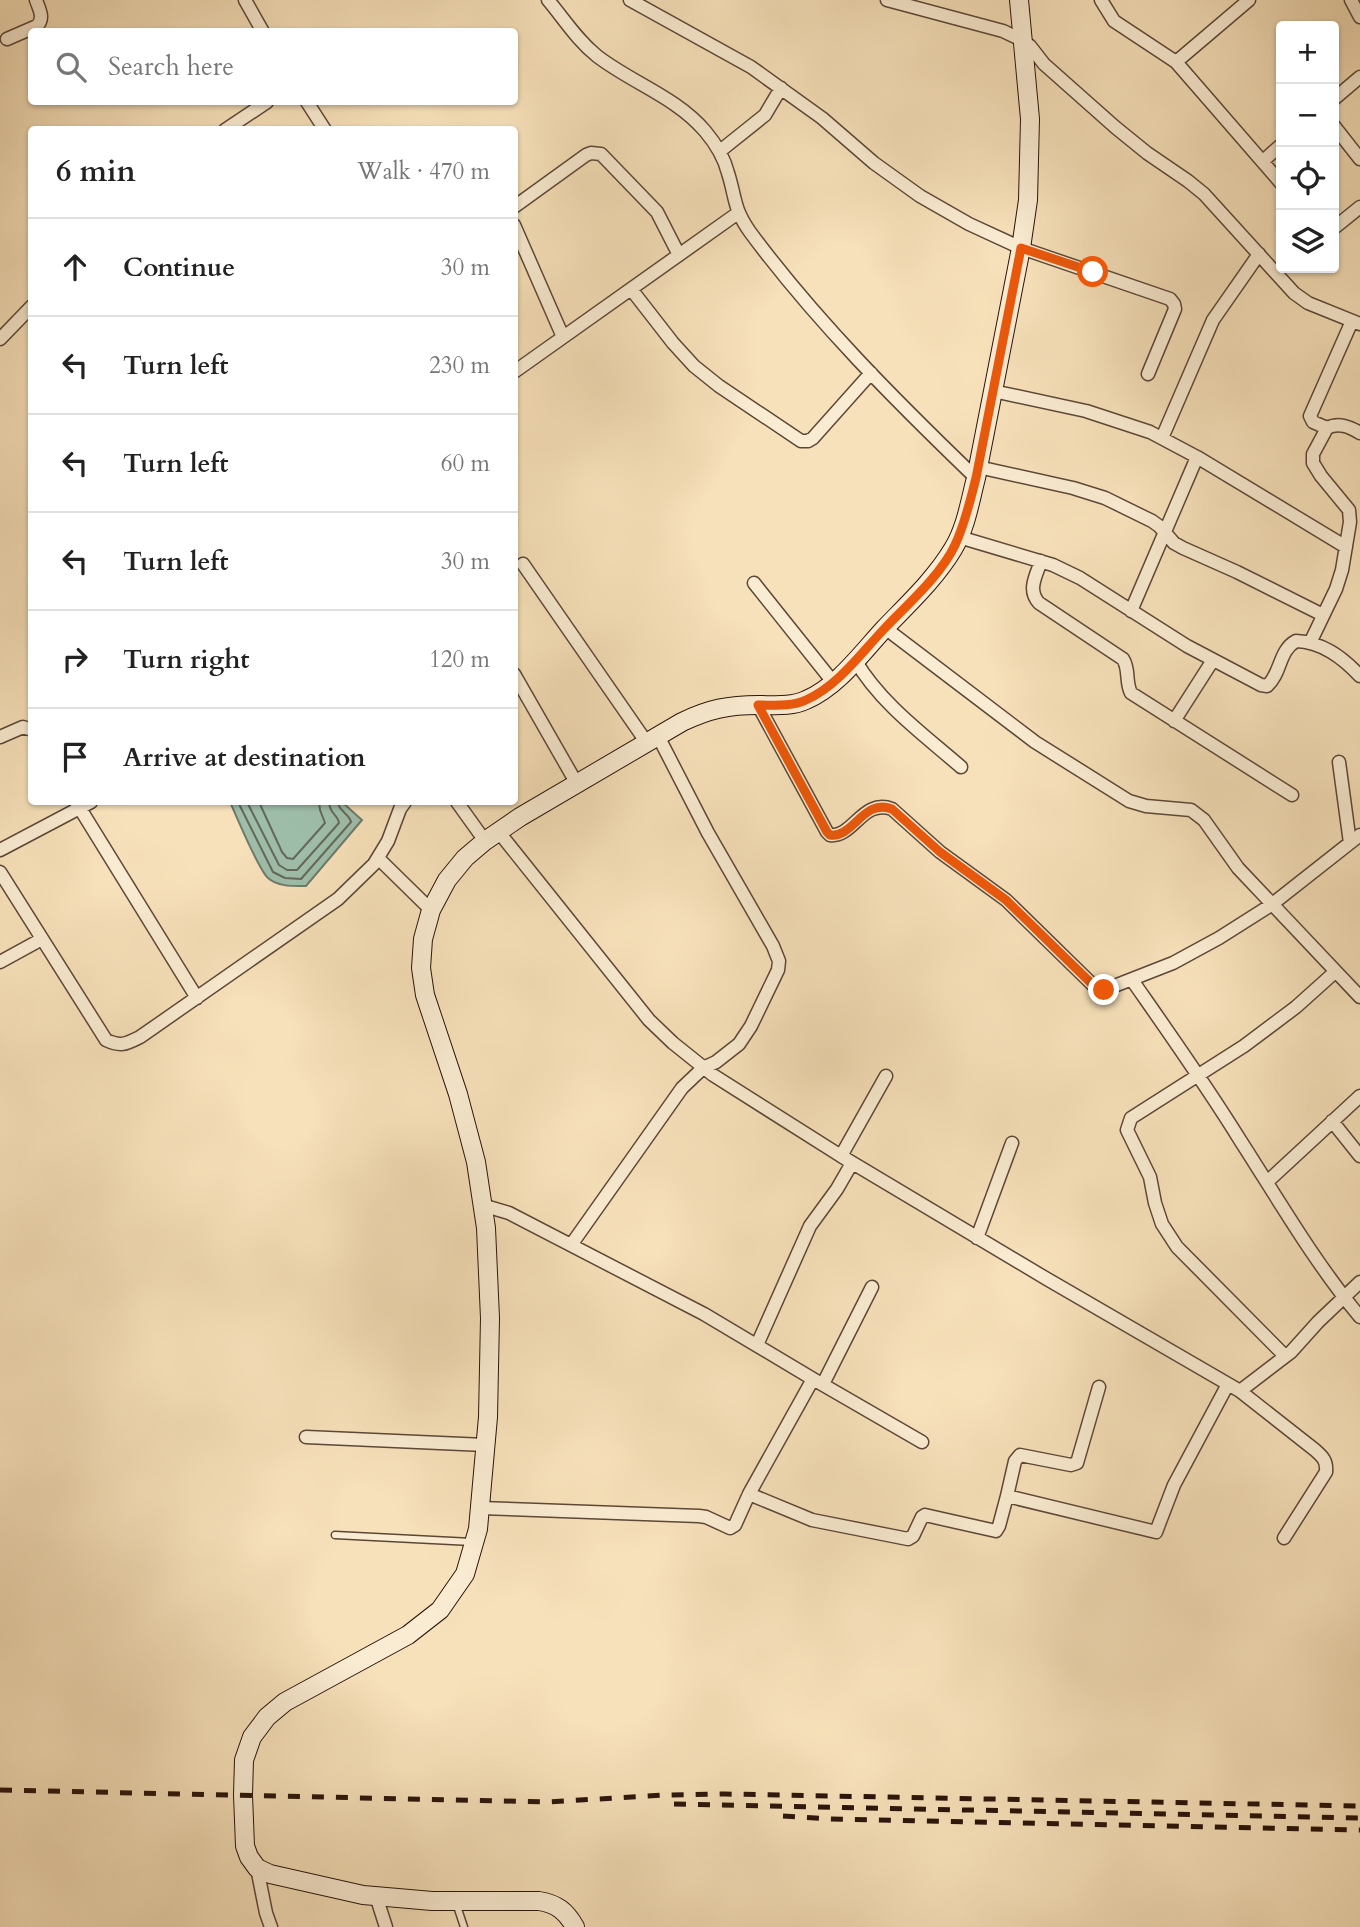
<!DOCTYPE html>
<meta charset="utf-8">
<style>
:root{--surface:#fff;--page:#f2f2f2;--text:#222;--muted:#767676;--line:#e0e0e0}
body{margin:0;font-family:Cardo,serif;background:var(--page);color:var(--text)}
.controls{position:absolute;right:21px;top:21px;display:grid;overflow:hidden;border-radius:7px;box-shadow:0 2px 5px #0004}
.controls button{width:63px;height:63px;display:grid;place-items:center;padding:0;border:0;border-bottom:2px solid var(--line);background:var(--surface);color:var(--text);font:35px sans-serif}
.stop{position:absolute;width:21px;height:21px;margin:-16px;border:5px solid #ea580c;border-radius:50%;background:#fff}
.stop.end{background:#ea580c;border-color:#fff;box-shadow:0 2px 7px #0008}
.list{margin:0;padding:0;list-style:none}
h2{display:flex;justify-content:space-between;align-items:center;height:91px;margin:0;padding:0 28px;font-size:30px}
h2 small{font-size:23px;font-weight:400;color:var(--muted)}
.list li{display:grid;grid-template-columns:46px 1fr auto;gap:21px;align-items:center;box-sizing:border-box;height:98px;padding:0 28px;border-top:2px solid var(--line)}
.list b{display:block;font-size:26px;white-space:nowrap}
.list em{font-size:23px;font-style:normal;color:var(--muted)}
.icon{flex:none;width:38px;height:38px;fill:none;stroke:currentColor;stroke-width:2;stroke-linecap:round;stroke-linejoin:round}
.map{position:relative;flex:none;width:1360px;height:1927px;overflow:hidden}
.search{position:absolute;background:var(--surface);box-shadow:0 2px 5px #0004;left:28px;top:28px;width:490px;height:77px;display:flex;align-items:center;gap:18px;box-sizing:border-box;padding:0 24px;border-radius:7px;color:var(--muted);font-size:26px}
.panel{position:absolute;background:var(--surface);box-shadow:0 2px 5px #0004;left:28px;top:126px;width:490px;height:679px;border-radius:7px}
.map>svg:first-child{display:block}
.water{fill:#9ebeaa;stroke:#6f7a6a;stroke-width:2}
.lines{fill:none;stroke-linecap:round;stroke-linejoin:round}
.shore{stroke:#64695a;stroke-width:2}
.lane-casing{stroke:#5c4737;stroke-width:9}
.street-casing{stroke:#5c4737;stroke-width:15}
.secondary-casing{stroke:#29140b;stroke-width:20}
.lane{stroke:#faecd2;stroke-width:6}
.street{stroke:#faecd2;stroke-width:12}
.secondary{stroke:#faecd2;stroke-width:18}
.rail{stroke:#29140b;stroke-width:5;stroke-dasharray:12 12;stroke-linecap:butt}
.route{stroke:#ea580c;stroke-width:9}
</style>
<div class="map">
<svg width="1360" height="1927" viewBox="0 0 1360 1927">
<rect width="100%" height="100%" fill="#f7e1ba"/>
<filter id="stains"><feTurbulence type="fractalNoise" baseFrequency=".00286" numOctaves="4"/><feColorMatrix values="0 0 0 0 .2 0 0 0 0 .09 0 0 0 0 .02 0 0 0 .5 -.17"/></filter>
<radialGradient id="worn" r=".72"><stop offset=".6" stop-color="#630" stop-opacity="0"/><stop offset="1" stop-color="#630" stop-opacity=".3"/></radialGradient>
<path class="water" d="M230,802H342L362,820L306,886C294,886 278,887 268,878C258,869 237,817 230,802Z"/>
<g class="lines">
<path class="shore" d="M238,802L273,872L285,878L301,879L351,822C350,814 338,811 338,802
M247,802L279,865L287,870H297L339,823C338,815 329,813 329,802
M259,802L282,852L287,858L293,859L325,823L320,810L319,802"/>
<defs>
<path id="lane" d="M335,1535L472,1542
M456,1903L464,1927"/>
<path id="street" d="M245,0L263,32
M548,0C564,19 577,40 597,56C632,83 676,97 705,131C716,144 724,157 728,173C736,198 733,208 750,232C816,321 896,401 976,478
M630,0L751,67L822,118L874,163L920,196L969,224L1021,248L1170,299L1174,304L1175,309L1148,374
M887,0L1003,31L1022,40L1030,46L1044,64L1115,127L1147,153L1188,181L1204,194L1294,293L1308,303L1360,324
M1101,0L1114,21L1176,62L1249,0
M1351,0L1360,17
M7,39L37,26C45,18 39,9 36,0
M1176,62L1281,183
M1334,99L1360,77
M307,102L325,130
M1334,126L1360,159
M225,130L267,102
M720,151L765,115L781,88
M1263,161L1281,145
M514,207L586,155L591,153L601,154L657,212L679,255
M514,225L563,337
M1334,228L1360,207
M631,289L673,343L694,366L719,386L801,441H808L813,438L871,373
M0,339L32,306
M514,372L738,213
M993,391L1086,411L1150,432L1197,457L1346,547
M1327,428C1339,422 1350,427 1360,433
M1162,438L1213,320L1259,254
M978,467L1073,488L1105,498L1152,521L1159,526L1174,543L1183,548L1237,572L1323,615
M959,537L1053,565L1080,578L1187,646L1261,685L1267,686C1281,674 1279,650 1296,641C1322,642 1342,657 1360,676
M1041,561C1036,576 1027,590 1039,603L1123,659C1130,670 1125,681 1131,693L1292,795
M523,564L647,743
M754,583L833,682
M1131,611L1197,457
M885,628L1035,742L1129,801L1146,806L1191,810L1204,820L1238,868L1360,997
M1310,643L1336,589L1342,570L1350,522L1349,510L1321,476L1313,463V454L1327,428L1313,422L1310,416L1352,321
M855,660C881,704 923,734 961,767
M514,674L577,784
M758,705L827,832L830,835C853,838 863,798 892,809L940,852L1006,900L1094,986L1104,990L1173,963L1219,938L1271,905L1360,835
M1174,721L1213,660
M0,737L23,727L32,730
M1339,762L1350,843
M76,802L197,998
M457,802L485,841
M498,831L649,1020L673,1043L713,1075L841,1156L1047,1279L1228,1384
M0,850L91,802
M378,858L431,910
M0,872L106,1040C121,1047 126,1044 140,1037L338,899L374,864L388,841L400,809L405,802
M0,962L42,939
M1132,980C1169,1033 1206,1085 1240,1140C1278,1199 1315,1263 1360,1317
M1332,1121L1360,1156
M841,1156L886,1076
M1267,1182L1360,1096
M482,1205L509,1213L704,1314L813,1379L749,1494
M977,1238L1012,1143
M571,1245L682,1088L703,1068L716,1062L739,1044L751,1026L778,970L779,961L773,946L708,833L658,736
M757,1345L810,1226L837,1189L852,1163
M1285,1356L1177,1247L1162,1224L1155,1203L1150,1177L1127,1130L1131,1118L1244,1046L1296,1007L1335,972
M813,1379L922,1442
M823,1384L872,1287
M1240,1391L1315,1450C1323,1457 1327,1461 1326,1472L1284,1538
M306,1437L485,1445
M1007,1496L1015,1461L1020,1455L1071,1465L1077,1463L1099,1387
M480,1508L699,1516L706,1517L730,1528L735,1525L749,1494L812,1520L908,1539L913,1536L922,1517L925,1515L996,1531L999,1526L1007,1496L1156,1532L1174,1485L1228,1384L1240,1391L1291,1352L1318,1322L1360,1282
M257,1868L266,1913L271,1927
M376,1896L386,1927"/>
<path id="secondary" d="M575,1927C566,1911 557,1904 539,1901H432L398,1898L363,1895L270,1874L257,1868L249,1857L245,1846L243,1795L244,1760L252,1737L267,1717L285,1702L408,1635L440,1610L465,1574L478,1529L488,1417L490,1318L486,1228L476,1162L458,1094L425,995L421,968L423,939L431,910L447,880L465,858L485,841L520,817L682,722C709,709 728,705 759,705C774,705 791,707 806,700C837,687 861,654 884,629C908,604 935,579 953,549C966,528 970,501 976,478L1021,248L1028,200L1030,119L1019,0"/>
</defs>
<use href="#lane" class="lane-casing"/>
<use href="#street" class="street-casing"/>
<use href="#secondary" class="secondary-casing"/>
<use href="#lane" class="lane"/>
<use href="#street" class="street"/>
<use href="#secondary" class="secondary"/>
<path class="rail" d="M0,1790L548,1802L665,1795L725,1794L1360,1806
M674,1804L1360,1818
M783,1816L830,1819L1360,1830"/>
</g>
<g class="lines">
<path class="route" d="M1093,272L1021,248L976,478C970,501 965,524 955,545C941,575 908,604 885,628C862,652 838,686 806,700C791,707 773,705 758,705L827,832L830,835C854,838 863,798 892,809L940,852L1006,900L1094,986L1104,990"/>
</g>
<rect width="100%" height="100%" filter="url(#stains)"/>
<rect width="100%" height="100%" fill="url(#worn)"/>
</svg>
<div class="controls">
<button>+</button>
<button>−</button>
<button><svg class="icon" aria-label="locate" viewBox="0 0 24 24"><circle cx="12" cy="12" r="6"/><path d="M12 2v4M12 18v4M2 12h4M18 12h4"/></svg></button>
<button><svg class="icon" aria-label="layers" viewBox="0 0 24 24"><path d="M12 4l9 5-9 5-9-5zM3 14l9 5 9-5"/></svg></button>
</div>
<div class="stop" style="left:1093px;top:272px"></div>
<div class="stop end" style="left:1104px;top:990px"></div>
<div class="search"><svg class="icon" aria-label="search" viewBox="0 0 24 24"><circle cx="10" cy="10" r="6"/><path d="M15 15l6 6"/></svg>Search here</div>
<section class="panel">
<h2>6 min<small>Walk · 470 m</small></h2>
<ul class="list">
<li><svg class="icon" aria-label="ahead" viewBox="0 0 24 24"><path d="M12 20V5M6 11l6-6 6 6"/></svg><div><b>Continue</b></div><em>30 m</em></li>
<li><svg class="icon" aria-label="left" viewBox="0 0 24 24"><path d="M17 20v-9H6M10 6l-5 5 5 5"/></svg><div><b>Turn left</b></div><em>230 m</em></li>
<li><svg class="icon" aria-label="left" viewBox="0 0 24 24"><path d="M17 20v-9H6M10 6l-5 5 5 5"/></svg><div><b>Turn left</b></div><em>60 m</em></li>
<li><svg class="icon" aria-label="left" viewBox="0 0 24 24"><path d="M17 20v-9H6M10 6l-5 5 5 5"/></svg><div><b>Turn left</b></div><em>30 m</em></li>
<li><svg class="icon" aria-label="right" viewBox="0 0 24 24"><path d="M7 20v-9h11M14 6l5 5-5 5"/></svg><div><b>Turn right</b></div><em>120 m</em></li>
<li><svg class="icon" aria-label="arrive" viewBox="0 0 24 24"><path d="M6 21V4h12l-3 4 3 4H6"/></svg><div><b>Arrive at destination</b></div></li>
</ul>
</section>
</div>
